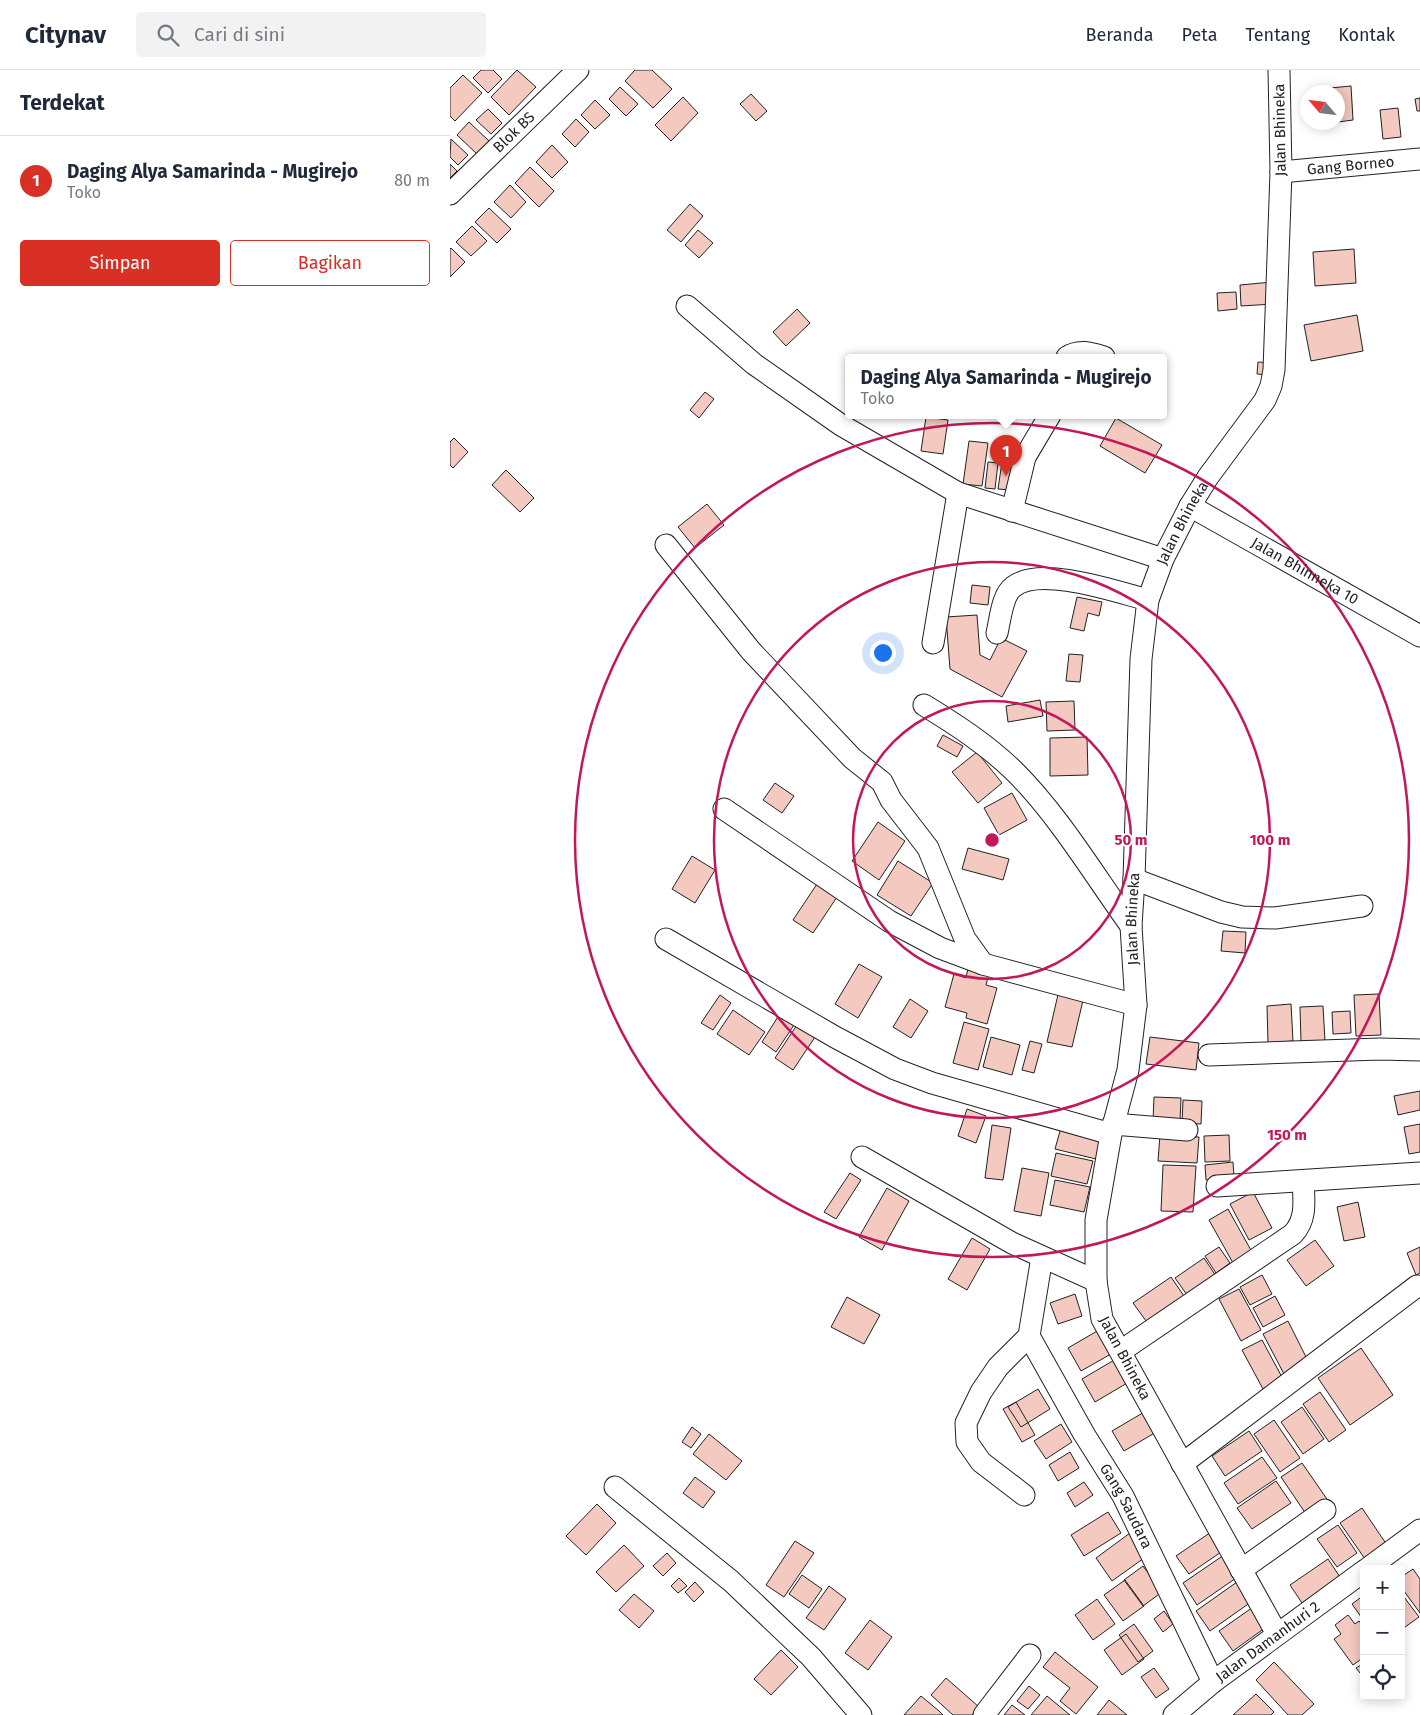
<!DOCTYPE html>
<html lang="id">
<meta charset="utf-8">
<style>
:root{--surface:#fff;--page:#f2f2f3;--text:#1f2937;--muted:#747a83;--line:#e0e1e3;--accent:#d93025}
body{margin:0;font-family:"Fira Sans",sans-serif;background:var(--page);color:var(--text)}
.controls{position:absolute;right:15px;bottom:15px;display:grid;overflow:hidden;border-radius:5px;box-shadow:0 2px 12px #0003}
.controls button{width:45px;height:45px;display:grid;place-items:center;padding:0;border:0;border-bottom:1px solid var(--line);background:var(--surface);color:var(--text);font:25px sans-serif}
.compass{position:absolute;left:850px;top:15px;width:45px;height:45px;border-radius:50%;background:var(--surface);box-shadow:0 2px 12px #0003;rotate:298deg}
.you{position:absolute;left:432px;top:582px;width:18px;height:18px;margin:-12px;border:4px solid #fff;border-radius:50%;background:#1a73e8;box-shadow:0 0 0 8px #1a73e833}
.badge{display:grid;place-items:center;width:32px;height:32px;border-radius:50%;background:var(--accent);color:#fff;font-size:16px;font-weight:700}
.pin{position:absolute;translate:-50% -41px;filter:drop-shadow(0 1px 2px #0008)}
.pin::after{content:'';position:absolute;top:26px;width:18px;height:15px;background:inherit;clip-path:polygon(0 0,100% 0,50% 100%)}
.popup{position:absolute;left:395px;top:284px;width:322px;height:65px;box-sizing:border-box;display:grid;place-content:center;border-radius:5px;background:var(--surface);filter:drop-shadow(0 1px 4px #0005);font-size:16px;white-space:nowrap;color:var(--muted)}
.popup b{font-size:19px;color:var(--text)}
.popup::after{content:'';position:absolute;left:50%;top:100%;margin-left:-10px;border:10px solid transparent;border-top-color:var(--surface)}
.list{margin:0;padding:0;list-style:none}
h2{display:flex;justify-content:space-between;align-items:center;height:65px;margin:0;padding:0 20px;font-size:21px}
h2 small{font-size:16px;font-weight:400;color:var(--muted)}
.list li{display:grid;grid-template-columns:32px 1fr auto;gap:15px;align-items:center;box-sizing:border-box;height:90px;padding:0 20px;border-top:1px solid var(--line)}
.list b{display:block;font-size:19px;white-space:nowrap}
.list p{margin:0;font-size:16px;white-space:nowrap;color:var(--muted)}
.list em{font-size:16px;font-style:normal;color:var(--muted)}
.actions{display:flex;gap:10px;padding:15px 20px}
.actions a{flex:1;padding:11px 0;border:1px solid var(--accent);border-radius:5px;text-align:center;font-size:18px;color:var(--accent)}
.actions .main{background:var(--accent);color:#fff}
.icon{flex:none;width:28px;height:28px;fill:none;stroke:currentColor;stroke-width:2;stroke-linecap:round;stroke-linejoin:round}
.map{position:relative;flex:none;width:970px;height:1645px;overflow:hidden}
header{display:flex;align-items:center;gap:30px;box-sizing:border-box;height:70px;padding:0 25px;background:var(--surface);border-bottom:1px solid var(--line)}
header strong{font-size:24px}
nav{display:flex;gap:28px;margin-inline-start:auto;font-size:18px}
.search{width:350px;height:45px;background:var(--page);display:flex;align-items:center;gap:12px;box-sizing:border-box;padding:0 18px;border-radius:5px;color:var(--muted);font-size:19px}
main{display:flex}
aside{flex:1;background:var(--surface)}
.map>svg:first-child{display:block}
.building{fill:#f3c9c0;stroke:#222}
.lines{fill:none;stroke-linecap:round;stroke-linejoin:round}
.minor-casing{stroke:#222;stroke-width:23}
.minor{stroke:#fff;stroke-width:21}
.ring{fill:none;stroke:#c2185b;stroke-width:2.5}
.labels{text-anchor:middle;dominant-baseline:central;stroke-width:4;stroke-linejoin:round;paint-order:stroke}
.street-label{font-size:15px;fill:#222;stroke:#fff}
.centre{fill:#c2185b;stroke:#fff;stroke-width:2.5}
.ring-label{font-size:15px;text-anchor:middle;font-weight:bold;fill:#c2185b;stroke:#fff;stroke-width:4;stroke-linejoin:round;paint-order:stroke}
</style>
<header>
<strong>Citynav</strong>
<div class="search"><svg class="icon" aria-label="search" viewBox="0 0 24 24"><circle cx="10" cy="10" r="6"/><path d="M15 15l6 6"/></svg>Cari di sini</div>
<nav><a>Beranda</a><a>Peta</a><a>Tentang</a><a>Kontak</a></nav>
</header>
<main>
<aside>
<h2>Terdekat<small></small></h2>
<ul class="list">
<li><span class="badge">1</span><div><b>Daging Alya Samarinda - Mugirejo</b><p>Toko</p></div><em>80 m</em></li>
</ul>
<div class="actions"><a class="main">Simpan</a><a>Bagikan</a></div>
</aside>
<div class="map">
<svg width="970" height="1645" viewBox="0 0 970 1645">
<rect width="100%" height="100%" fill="#fff"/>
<path class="building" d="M31,0H43L52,9L38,23L23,8Z
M67,0L86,17L59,45L41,27Z
M185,0H202L222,19L203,38L175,11Z
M13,5L32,23L5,51L0,46V18Z
M901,16L903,50L888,52V22H880V18Z
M170,17L188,34L176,46L159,29Z
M301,24L317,41L306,51L290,34Z
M233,27L248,43L221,71L205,55Z
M970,28V41H967L965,29Z
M145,30L160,45L145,59L131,45Z
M948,38L951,67L933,69L930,40Z
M38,39L52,53L41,64L26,50Z
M126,49L139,62L125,77L112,64Z
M19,52L39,71L27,84L7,65Z
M1,69L18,85L8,95L0,87Z
M102,75L118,92L102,108L86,92Z
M0,94L7,101L0,108Z
M80,97L104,121L89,137L65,113Z
M60,115L76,132L61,148L44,132Z
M240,134L253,146L231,172L217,160Z
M39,138L61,159L47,173L25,152Z
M22,156L37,171L21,186L6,172Z
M248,160L263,173L249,188L235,175Z
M1,178L15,192L0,207V179Z
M904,179L906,213L865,216L863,182Z
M822,212L824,234L791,236L790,215Z
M786,222L787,239L768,241L767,223Z
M347,239L360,253L336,276L323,262Z
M907,245L913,281L861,291L854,255Z
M808,292L821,293L820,305L807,304Z
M255,322L264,329L249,348L240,340Z
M476,347L498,350L493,384L471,381Z
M666,348L712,375L695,403L650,376Z
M4,368L18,382L3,398L0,395V372Z
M519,371L538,373L532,416L513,414Z
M538,392L548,393L545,419L535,418Z
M552,392L564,394L561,420L548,419Z
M56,400L84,428L70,442L42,415Z
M257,434L274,455L245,478L228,457Z
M522,515L540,517L538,535L520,533Z
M627,527L652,532L649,546L638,543L634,561L620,558Z
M527,545L530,585L540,590L551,568L577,581L552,627L500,599L496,547Z
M619,584L633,585L630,612L616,611Z
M590,630L593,646L558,652L556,636Z
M624,631L625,660L597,661L596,632Z
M493,665L513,676L507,687L487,676Z
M637,667L638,705L600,706V668Z
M527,682L552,713L528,733L502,702Z
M325,713L344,726L332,743L313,730Z
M562,723L577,750L549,765L534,738Z
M428,752L455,771L429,810L402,791Z
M518,778L559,789L553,810L512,799Z
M242,786L265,800L245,833L222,819Z
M448,791L483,813L461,846L427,825Z
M367,814L387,827L363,863L343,850Z
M773,861L796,862L795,883L771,881Z
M409,894L432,907L408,948L385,934Z
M518,898L539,903L536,915L547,918L537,954L516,948L517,943L495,937L504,904L516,908Z
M610,916L635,922L622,977L597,972Z
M929,924L931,965L906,966L904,925Z
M270,925L281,933L263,960L251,953Z
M460,929L478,941L461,968L443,957Z
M841,934L843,971L818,973L817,936Z
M873,936L875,971L851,972L850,937Z
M283,940L315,962L299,985L267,964Z
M900,941L901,963L883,964L882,942Z
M331,942L346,952L326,982L312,972Z
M514,952L539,959L528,1000L503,993Z
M347,955L365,967L343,1000L325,988Z
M541,967L570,975L562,1005L533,997Z
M700,967L749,973L746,1000L696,994Z
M580,971L592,974L584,1003L572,1000Z
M970,1021V1040L948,1045L944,1026Z
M704,1027L731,1028L730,1052L703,1051Z
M733,1030L752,1031L751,1054L732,1053Z
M517,1039L536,1046L526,1073L508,1066Z
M612,1054L653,1065L646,1089L605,1079Z
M970,1054V1082L959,1084L954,1057Z
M542,1055L561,1058L553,1110L535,1108Z
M710,1065L749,1067L747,1093L708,1091Z
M779,1065L780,1091L755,1092L754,1066Z
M606,1083L643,1091L637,1114L601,1106Z
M783,1092L784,1107L756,1110L755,1095Z
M713,1095L746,1096L743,1142L711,1141Z
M572,1098L599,1103L591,1146L564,1141Z
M400,1103L411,1110L386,1149L374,1142Z
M605,1110L640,1117L634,1142L600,1135Z
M437,1118L459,1131L432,1180L409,1167Z
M803,1122L822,1158L799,1170L780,1134Z
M908,1132L915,1167L894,1171L887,1137Z
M778,1139L802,1182L783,1193L759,1150Z
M522,1168L540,1179L517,1220L498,1209Z
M865,1170L884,1196L856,1216L837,1190Z
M769,1177L780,1193L766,1203L755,1186Z
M970,1177V1203L966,1205L957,1183Z
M754,1188L768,1209L740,1229L725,1208Z
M812,1205L822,1224L800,1235L790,1217Z
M721,1207L736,1229L699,1255L683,1233Z
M789,1219L811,1260L791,1271L769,1229Z
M625,1224L632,1246L608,1254L600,1233Z
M825,1226L835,1245L813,1257L803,1238Z
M397,1227L430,1245L414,1274L381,1257Z
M838,1251L858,1291L834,1304L813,1264Z
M654,1257L668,1280L631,1301L618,1278Z
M812,1270L833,1309L813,1319L792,1280Z
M911,1278L943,1325L900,1355L868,1308Z
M671,1286L684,1309L645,1332L632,1309Z
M588,1319L600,1339L571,1357L558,1337Z
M870,1322L896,1360L879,1372L853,1334Z
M566,1332L585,1365L572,1372L553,1339Z
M852,1337L874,1369L853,1384L831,1352Z
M696,1341L708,1361L674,1381L662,1361Z
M824,1350L850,1388L830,1402L804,1364Z
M611,1354L622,1372L596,1389L584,1371Z
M242,1357L251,1364L241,1378L232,1372Z
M799,1361L812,1381L775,1406L762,1386Z
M259,1364L292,1391L276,1410L243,1384Z
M620,1382L629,1398L608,1411L599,1395Z
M812,1387L827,1408L788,1434L774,1413Z
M852,1393L879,1432L858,1447L831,1407Z
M245,1407L265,1422L253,1438L233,1423Z
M826,1411L841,1433L802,1459L787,1438Z
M634,1412L643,1425L625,1437L617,1423Z
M147,1434L166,1453L136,1485L116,1466Z
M912,1438L937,1475L915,1489L890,1453Z
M658,1442L671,1463L634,1486L621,1465Z
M888,1455L907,1483L887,1497L867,1469Z
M764,1460L777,1478L739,1504L726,1486Z
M680,1463L697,1486L662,1511L646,1488Z
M345,1471L364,1483L334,1527L316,1515Z
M174,1475L194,1496L166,1522L146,1502Z
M217,1483L226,1493L213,1506L203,1496Z
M774,1485L789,1506L747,1535L733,1513Z
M878,1489L890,1507L852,1533L840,1515Z
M693,1496L712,1522L693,1536L674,1510Z
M963,1499L970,1509V1543L951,1517V1507Z
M352,1505L372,1519L359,1538L339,1524Z
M229,1508L237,1516L228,1523L221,1516Z
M675,1510L694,1536L673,1551L654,1525Z
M245,1512L254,1522L244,1532L235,1522Z
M787,1512L801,1532L760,1561L746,1541Z
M379,1516L396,1529L374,1560L356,1548Z
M951,1523L969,1547L951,1560Z
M184,1524L204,1541L189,1558L169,1540Z
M914,1525V1551L902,1534Z
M647,1529L665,1554L643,1570L625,1545Z
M806,1535L819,1555L783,1581L769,1561Z
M714,1541L723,1554L713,1562L704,1549Z
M898,1545L905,1554L909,1551L914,1558V1587L903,1595L884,1569L891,1564L885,1555Z
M420,1550L442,1567L418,1600L395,1583Z
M684,1554L703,1581L688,1592L669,1565Z
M676,1564L694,1589L672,1605L654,1580Z
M331,1580L348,1597L321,1625L304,1609Z
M605,1582L648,1617L626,1644L610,1631L620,1618L593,1597Z
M824,1592L864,1634L852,1645H838L806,1610Z
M914,1593V1608L906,1598Z
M704,1598L719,1619L706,1628L691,1607Z
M496,1608L529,1637L522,1645H503L481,1625Z
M579,1616L590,1625L578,1639L567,1631Z
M806,1624L824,1642L821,1645H783Z
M471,1626L489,1641L493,1645H454Z
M597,1626L620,1645H581Z
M659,1630L677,1645H647Z
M562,1635L575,1645H554Z"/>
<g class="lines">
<defs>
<g id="minor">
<path id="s1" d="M831,102L970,89"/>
<path id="s2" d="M0,124L128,0"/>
<path d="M237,236L304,294L391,355L508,423L713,489"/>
<path d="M617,287C629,279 641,283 654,287"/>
<path id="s3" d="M740,436L970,566"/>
<path d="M562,441L575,387L600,345"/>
<path d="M216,475L301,581L402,688L432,712L441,730L478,778L515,869L533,894"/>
<path d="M547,563C550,551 552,525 563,517C590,495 667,522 698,530"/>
<path d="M483,573L508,423"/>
<path d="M474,635C505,654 536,674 563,700C608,744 644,805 681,856"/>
<path d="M274,739L439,851L490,878L533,894L686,935"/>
<path d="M684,809L771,842L792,847L825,848L912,836"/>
<path d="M216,869L385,967L445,999L482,1013L661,1064"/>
<path d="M759,985L930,979L970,980"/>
<path d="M663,1054L737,1060"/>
<path d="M412,1087L562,1173L646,1211"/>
<path d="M767,1116L970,1103"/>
<path id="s4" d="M579,1266L634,1364L673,1426L763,1612"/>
<path d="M671,1281L843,1164C857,1149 854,1131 853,1111"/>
<path d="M732,1394L967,1216"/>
<path d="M165,1417L281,1511L361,1587L411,1645"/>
<path d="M574,1425L531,1392L517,1372L516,1353L531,1322L548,1297L579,1266L592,1187"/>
<path d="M917,1499L970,1460"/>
<path d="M791,1500L875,1440"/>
<path id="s5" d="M827,1564L652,1249L646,1211V1150L661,1064L678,1000L686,935L681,856L684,809L691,589L698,530L713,489L740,436L758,407L815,330L821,316L824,300L831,102L829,0"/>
<path d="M534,1645L580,1585"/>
<path id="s6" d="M724,1645L763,1612L914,1501"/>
</g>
</defs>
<use href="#minor" class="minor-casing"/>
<use href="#minor" class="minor"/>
</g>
<g class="ring">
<circle cx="542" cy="770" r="139"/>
<circle cx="542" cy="770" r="278"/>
<circle cx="542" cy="770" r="417"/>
</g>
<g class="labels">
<g class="street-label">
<text transform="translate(830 60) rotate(-91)">Jalan Bhineka</text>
<text stroke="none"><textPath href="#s2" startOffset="89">Blok BS</textPath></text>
<text stroke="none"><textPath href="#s1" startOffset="70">Gang Borneo</textPath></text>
<text stroke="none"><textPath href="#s5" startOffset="1169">Jalan Bhineka</textPath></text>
<text stroke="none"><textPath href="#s3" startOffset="132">Jalan Bhinneka 10</textPath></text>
<text stroke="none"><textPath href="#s5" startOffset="765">Jalan Bhineka</textPath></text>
<text transform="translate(675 1288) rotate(62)">Jalan Bhineka</text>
<text stroke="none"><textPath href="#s4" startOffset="196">Gang Saudara</textPath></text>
<text stroke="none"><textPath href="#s6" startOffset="119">Jalan Damanhuri 2</textPath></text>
</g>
</g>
<circle cx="542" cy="770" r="8" class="centre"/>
<g class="ring-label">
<text x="681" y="775">50 m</text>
<text x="820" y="775">100 m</text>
<text x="837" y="1070">150 m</text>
</g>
</svg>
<div class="controls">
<button>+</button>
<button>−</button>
<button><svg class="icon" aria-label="locate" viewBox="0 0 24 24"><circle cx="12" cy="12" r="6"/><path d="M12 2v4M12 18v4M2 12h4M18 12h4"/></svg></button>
</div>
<svg class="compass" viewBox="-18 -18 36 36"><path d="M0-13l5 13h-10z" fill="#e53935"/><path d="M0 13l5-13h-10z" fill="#747a83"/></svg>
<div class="you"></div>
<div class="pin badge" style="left:556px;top:406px">1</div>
<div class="popup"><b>Daging Alya Samarinda - Mugirejo</b>Toko</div>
</div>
</main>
